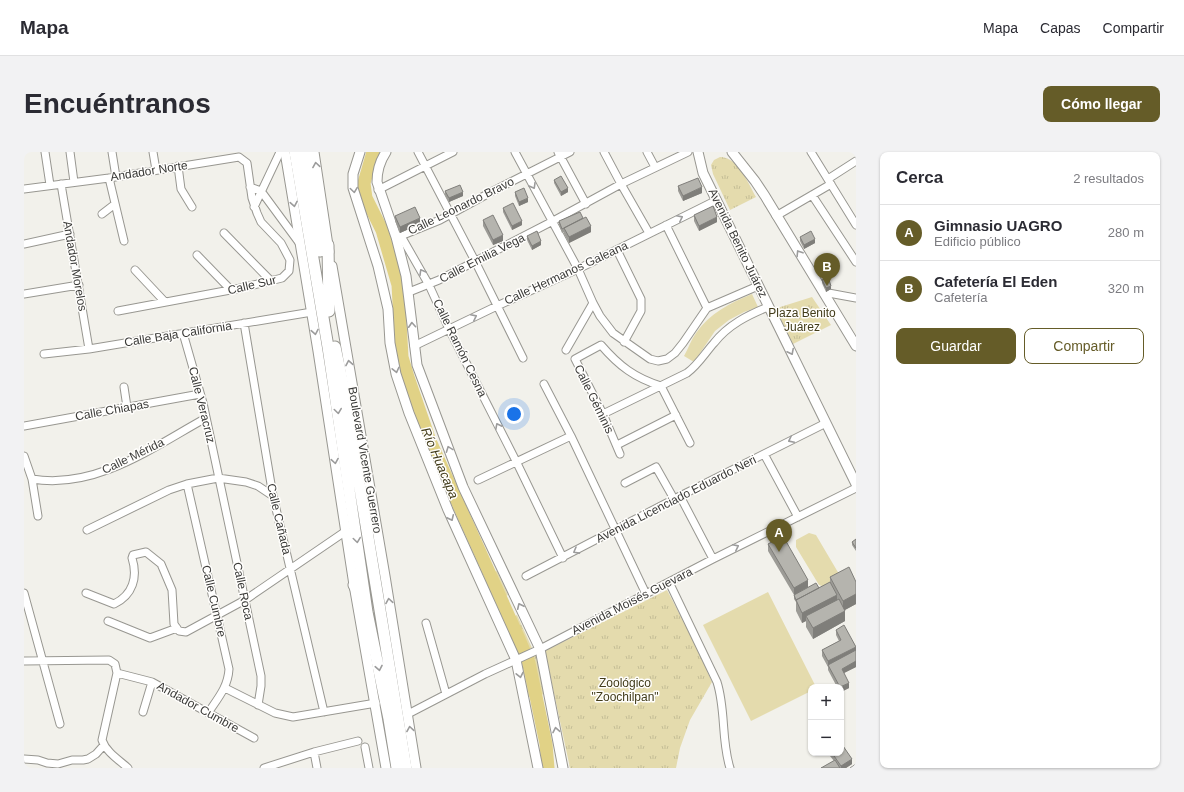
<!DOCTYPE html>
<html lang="es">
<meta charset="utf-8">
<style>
:root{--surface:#fff;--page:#f2f2f3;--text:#2b2b33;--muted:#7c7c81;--line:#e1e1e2;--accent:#655c28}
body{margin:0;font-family:Helvetica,sans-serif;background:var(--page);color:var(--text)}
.controls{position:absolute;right:12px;bottom:12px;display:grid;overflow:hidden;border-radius:8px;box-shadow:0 1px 3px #0004}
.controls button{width:36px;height:36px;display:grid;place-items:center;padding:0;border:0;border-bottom:1px solid var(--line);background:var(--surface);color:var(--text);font:20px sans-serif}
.you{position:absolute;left:490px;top:262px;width:14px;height:14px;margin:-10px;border:3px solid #fff;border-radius:50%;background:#1a73e8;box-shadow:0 0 0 6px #1a73e833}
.badge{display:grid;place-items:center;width:26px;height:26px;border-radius:50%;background:var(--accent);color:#fff;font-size:13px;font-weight:700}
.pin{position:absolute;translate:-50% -33px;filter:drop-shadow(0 1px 2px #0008)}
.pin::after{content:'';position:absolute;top:21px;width:14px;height:12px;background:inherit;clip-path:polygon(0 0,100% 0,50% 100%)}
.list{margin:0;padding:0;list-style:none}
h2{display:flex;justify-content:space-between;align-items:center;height:52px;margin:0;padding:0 16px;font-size:17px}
h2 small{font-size:13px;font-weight:400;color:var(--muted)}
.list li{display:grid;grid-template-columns:26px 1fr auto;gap:12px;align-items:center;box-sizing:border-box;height:56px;padding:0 16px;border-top:1px solid var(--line)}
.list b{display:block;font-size:15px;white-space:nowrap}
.list p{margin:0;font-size:13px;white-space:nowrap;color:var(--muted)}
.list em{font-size:13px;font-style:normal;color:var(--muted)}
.actions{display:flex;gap:8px;padding:12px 16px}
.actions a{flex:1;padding:9px 0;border:1px solid var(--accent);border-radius:8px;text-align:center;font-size:14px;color:var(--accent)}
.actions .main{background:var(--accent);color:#fff}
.map{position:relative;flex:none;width:832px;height:616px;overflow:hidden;border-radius:8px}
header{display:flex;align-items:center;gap:24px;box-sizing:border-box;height:56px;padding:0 20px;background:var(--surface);border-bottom:1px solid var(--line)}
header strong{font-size:19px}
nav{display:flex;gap:22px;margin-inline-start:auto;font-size:14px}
.intro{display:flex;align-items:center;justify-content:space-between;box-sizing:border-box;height:96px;padding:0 24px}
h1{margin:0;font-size:28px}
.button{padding:10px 18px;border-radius:8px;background:var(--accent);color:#fff;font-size:14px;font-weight:700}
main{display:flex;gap:24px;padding:0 24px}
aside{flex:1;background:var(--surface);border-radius:8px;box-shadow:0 1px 3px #0004}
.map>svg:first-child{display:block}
.grass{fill:url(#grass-tufts)}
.garden{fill:#e4dbad}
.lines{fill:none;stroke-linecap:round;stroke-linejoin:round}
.river{stroke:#e1d286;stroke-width:13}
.minor-casing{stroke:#989791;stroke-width:9}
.major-casing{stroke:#989791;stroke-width:11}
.highway-casing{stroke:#989791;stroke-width:13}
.minor{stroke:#fff;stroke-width:7}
.major{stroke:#fff;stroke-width:9}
.highway{stroke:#fff;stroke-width:11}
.wall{fill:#9c9b96}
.shaded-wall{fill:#7f7e7a}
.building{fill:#b5b4ae;stroke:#7f7e7a}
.oneway{stroke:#9c9c9c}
.labels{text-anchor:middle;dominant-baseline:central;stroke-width:3;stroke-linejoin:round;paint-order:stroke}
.street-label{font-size:12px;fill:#3a3a38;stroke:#fffefc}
.park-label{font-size:12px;fill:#423c1a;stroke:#fffefc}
.water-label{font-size:13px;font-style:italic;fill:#403a18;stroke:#fffefc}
</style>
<header>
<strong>Mapa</strong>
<nav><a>Mapa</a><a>Capas</a><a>Compartir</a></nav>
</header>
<div class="intro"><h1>Encuéntranos</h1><a class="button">Cómo llegar</a></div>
<main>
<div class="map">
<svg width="832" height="616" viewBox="0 0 832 616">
<defs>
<pattern id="grass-tufts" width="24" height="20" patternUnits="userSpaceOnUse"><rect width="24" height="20" fill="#e4dbad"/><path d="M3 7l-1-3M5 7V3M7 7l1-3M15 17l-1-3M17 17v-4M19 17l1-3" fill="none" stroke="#c4bd96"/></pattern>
</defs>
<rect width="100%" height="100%" fill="#f2f1eb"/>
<path class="grass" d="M696,5C714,5 724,31 732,45L706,58L689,22L687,13L690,8Z
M788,145L807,173L769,192L750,157Z
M643,438L673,496L688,530L666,568L656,596L652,616H546L521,499Z
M493,463L508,496L494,502L479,470Z
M512,503L521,542L503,545L495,511Z"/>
<path class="garden" d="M728,142L734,155L720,160L705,168L691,179L670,210L660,204C664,197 667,188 672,181C686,161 706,151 728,142Z
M785,381L792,383L815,422L814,427L801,435L795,433L772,395V388Z
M473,419L484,443L471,449L459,426Z
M744,440L792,535H787V539L727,569L679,473Z"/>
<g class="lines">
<path class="river" d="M349,0L340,31L342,46L358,78L374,133L378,205L384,225L406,289L495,487L505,511L522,592L524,616"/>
<defs>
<path id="minor" d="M21,0L26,33
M46,0L50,30
M88,0L92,25
M129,0L132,18
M394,0L451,109L499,206
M491,0L554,117L569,151L576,164L589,181L626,207L634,209L643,207L651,201L659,191L683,156L734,134
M534,0L562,52
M580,0L597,32L625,81
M623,0L631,15
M787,0L832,73
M154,14L157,37L168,55
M85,26L100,89
M804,27L832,9
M37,32L65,197
M226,35L237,39L276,92
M0,37L85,26L215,5L223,11L228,46L233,61L237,70L257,91L266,108L265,119L258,126L217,136L94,159
M354,38L429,0
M788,43L832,110
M230,55L256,0
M78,62L91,52
M752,64L807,32
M642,73L683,156
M200,81L247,129
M377,84L405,133L425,177L492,309L539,406
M374,85L416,68L469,39L546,0
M0,92L46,82
M593,98L617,147V159L600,190
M173,103L207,138
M111,118L141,150
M385,140L415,128L529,69L597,32L664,0
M799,140L832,146
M0,142L55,133
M220,171L249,344L300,560
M159,181L179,251L237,524V534L234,553
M390,194L473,154L554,117L693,48
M542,198L569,151
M20,202L65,197L288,160
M520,232L547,284L622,442
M637,234L666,291
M100,235L103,255
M579,262L663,221C674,213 681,201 690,191C704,173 724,163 744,155
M0,274L176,242
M593,293L652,263
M596,302L579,262L551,207L577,193C595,214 611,226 637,234
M740,302L774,365
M0,304L8,327L14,364
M8,327C72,338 129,295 182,266
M454,328L547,284
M601,331L632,315L650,347
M163,332L205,517C204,535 194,546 184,561
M656,344L689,407
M63,378L145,338L163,332L194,326L222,330L234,334L249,344
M502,424L656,344L802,271
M645,430L693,530C702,558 697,588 706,616
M0,441L36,572
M62,441L90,452C109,443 114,425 108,406L109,403L122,400L137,412L148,438L150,472L155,479L162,480L221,448L322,379
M84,469L126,486L153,476
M402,471L422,542
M0,509L85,508L91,512L93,521L78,588C82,600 95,608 104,616
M93,521L128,530L230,586
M201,536L251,561L269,565L352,551
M119,560L128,530
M384,562L461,522L516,497L689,407L832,336
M341,595L345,616
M290,600L293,616
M0,607L14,608L23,611L34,612L48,608H59L64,607L72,602L80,593
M240,616L290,600L334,589"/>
<path id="major" d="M261,0L294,199L330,433L362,616
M290,0L305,100
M336,0L329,22V36L354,114L364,157L366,191L372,222L385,261L424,358L492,508L514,616
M362,0C356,9 353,19 353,30L372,85L382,124L393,213L439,335L516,497L539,616
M674,0L679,21L832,332
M708,0L731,29L741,44L832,194
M308,114L361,424L392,616"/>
<path id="highway" d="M271,0L304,195L343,460L365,567L373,616
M281,0L296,99
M304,93L305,159
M311,195L319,233L382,616
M330,433L339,450"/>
</defs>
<use href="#minor" class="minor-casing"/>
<use href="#major" class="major-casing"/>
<use href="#highway" class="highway-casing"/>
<use href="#minor" class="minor"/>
<use href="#major" class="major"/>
<use href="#highway" class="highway"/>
</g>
<path class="wall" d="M530,28L544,40L537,44L530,31Z
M654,34L678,41L659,49L654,39Z
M421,39L439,44L425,50L421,43Z
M491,40L504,50L495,54L491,44Z
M479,56L498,73L488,78L479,60Z
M670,63L693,70L675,79L670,69Z
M371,64L396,72L376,81L371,69Z
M559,66L567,80L545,91L540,82V80L538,81L535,73V69Z
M459,68L479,89L469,93L459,74Z
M503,84L517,93L508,98L503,88Z
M776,85L791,91L780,97L776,89Z
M798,128L807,137L802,140L798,131Z
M832,387V399L828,393V390Z
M744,392L784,435L795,436L806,431V425L832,430V452L821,458V469L789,487L782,475V469L778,471L772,459V450L770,447V443L744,399Z
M812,478L832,495V515L820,521L825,536L817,540V535H813L804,518V515L798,504V498L815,489L812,483Z
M806,601H817L828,612L822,616H797L810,609L806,604Z"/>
<path class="shaded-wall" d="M678,35V41L659,49V44Z
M544,36V40L537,44V40Z
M439,40V44L425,50V46Z
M504,46V50L495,54V50Z
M693,65V70L675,79V74Z
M396,66V72L376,81V75Z
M498,69V73L488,78V74Z
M567,74V80L545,91V85Z
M479,83V89L469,93V88Z
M791,87V91L780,97V93Z
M517,89V93L508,98V94Z
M807,134V137L802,140V136Z
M784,428V435L770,443V436Z
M832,442V452L819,459V449Z
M813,443V453L782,464V469L778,471V461Z
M821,459V469L789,487V476Z
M832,495V500L804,513V509Z
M832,509V515L818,522V517Z
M825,531V536L817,540V535Z
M819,579V585L817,586V581Z
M828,607V612L822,616H817V614Z"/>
<path class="building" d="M537,24L544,36L537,40L530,28Z
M674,26L678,35L659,44L654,34Z
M436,33L439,40L425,46L421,39Z
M500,36L504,46L495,50L491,40Z
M489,51L498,69L488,74L479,56Z
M689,54L693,65L675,74L670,63Z
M391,55L396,66L376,75L371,64Z
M556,60L559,66L538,77L535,69Z
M469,63L479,83L469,88L459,68Z
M562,65L567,74L545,85L540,76Z
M513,79L517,89L508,94L503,84Z
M787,79L791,87L780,93L776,85Z
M804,125L807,134L802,136L798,128Z
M759,384L784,428L770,436L744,392Z
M832,387V396L828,390Z
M825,415L832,430V442L819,449L806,425Z
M806,430L813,443L778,461L772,448Z
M792,431L795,436L772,448L770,443Z
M815,447L821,459L789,476L782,464Z
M820,473L832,495L804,509L798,498L817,488L812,478Z
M832,498V509L818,517L825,531L816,535L804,513Z
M817,575L819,579L817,581Z
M817,591L828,607L817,614L808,601H817Z
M811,608L816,616H797Z
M832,612V616H826Z"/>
<defs><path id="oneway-chevron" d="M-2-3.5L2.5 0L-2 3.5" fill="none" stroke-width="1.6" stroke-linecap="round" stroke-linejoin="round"/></defs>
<g class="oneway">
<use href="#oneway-chevron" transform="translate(292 13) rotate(-99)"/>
<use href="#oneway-chevron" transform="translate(509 34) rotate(60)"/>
<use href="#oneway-chevron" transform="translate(330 38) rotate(82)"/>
<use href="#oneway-chevron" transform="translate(270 52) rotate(80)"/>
<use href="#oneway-chevron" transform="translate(656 66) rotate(-26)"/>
<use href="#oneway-chevron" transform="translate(775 101) rotate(-122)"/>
<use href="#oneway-chevron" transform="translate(398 120) rotate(-120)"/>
<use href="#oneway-chevron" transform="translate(450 165) rotate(-26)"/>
<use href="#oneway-chevron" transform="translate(388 173) rotate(-94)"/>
<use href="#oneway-chevron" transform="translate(291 180) rotate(80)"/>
<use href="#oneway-chevron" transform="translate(767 200) rotate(63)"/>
<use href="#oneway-chevron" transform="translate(325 211) rotate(-100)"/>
<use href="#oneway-chevron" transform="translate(372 218) rotate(77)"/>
<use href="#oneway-chevron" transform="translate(314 259) rotate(82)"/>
<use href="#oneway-chevron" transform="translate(474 274) rotate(-117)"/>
<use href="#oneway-chevron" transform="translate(767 288) rotate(153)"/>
<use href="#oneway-chevron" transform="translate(425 297) rotate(-111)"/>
<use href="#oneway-chevron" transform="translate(311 309) rotate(81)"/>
<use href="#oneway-chevron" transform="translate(427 366) rotate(65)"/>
<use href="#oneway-chevron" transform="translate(333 388) rotate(82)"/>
<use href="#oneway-chevron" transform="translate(712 395) rotate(-26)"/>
<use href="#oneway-chevron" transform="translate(552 399) rotate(151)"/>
<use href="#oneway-chevron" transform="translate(365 449) rotate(-99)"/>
<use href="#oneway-chevron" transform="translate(496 454) rotate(-115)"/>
<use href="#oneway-chevron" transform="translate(355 516) rotate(79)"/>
<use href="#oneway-chevron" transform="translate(496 523) rotate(78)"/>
<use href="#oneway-chevron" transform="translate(386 577) rotate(-99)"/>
<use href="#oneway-chevron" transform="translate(532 578) rotate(-101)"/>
</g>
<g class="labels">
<g class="street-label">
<text transform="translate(125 19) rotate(-9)">Andador Norte</text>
<text transform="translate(437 54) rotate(-26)">Calle Leonardo Bravo</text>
<text transform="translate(714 91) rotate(64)">Avenida Benito Juárez</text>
<text transform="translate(458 106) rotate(-27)">Calle Emilia Vega</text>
<text transform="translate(51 114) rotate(80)">Andador Morelos</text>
<text transform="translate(542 121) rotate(-25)">Calle Hermanos Galeana</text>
<text transform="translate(228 133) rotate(-13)">Calle Sur</text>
<text transform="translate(154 182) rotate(-9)">Calle Baja California</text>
<text transform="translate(436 196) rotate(64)">Calle Ramón Cesna</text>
<text transform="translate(570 247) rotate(64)">Calle Géminis</text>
<text transform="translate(178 253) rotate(76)">Calle Veracruz</text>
<text transform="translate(88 258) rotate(-10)">Calle Chiapas</text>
<text transform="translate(109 304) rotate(-26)">Calle Mérida</text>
<text transform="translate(341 308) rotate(80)">Boulevard Vicente Guerrero</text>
<text transform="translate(652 347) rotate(-27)">Avenida Licenciado Eduardo Neri</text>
<text transform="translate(255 367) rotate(77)">Calle Cañada</text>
<text transform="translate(219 439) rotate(78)">Calle Roca</text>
<text transform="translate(190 449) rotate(77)">Calle Cumbre</text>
<text transform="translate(608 449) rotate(-27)">Avenida Moisés Guevara</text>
<text transform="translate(174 555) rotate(29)">Andador Cumbre</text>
</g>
<g class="park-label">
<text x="778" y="161">Plaza Benito<tspan x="778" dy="14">Juárez</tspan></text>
<text x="601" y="531">Zoológico<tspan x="601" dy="14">"Zoochilpan"</tspan></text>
</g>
<g class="water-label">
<text transform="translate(416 311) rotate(67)">Río Huacapa</text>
</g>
</g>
</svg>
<div class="controls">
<button>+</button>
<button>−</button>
</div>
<div class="you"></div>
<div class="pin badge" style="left:755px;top:400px">A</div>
<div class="pin badge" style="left:803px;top:134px">B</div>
</div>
<aside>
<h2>Cerca<small>2 resultados</small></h2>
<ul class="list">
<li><span class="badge">A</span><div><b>Gimnasio UAGRO</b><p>Edificio público</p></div><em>280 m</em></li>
<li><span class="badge">B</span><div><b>Cafetería El Eden</b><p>Cafetería</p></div><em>320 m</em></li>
</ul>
<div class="actions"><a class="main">Guardar</a><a>Compartir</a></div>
</aside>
</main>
